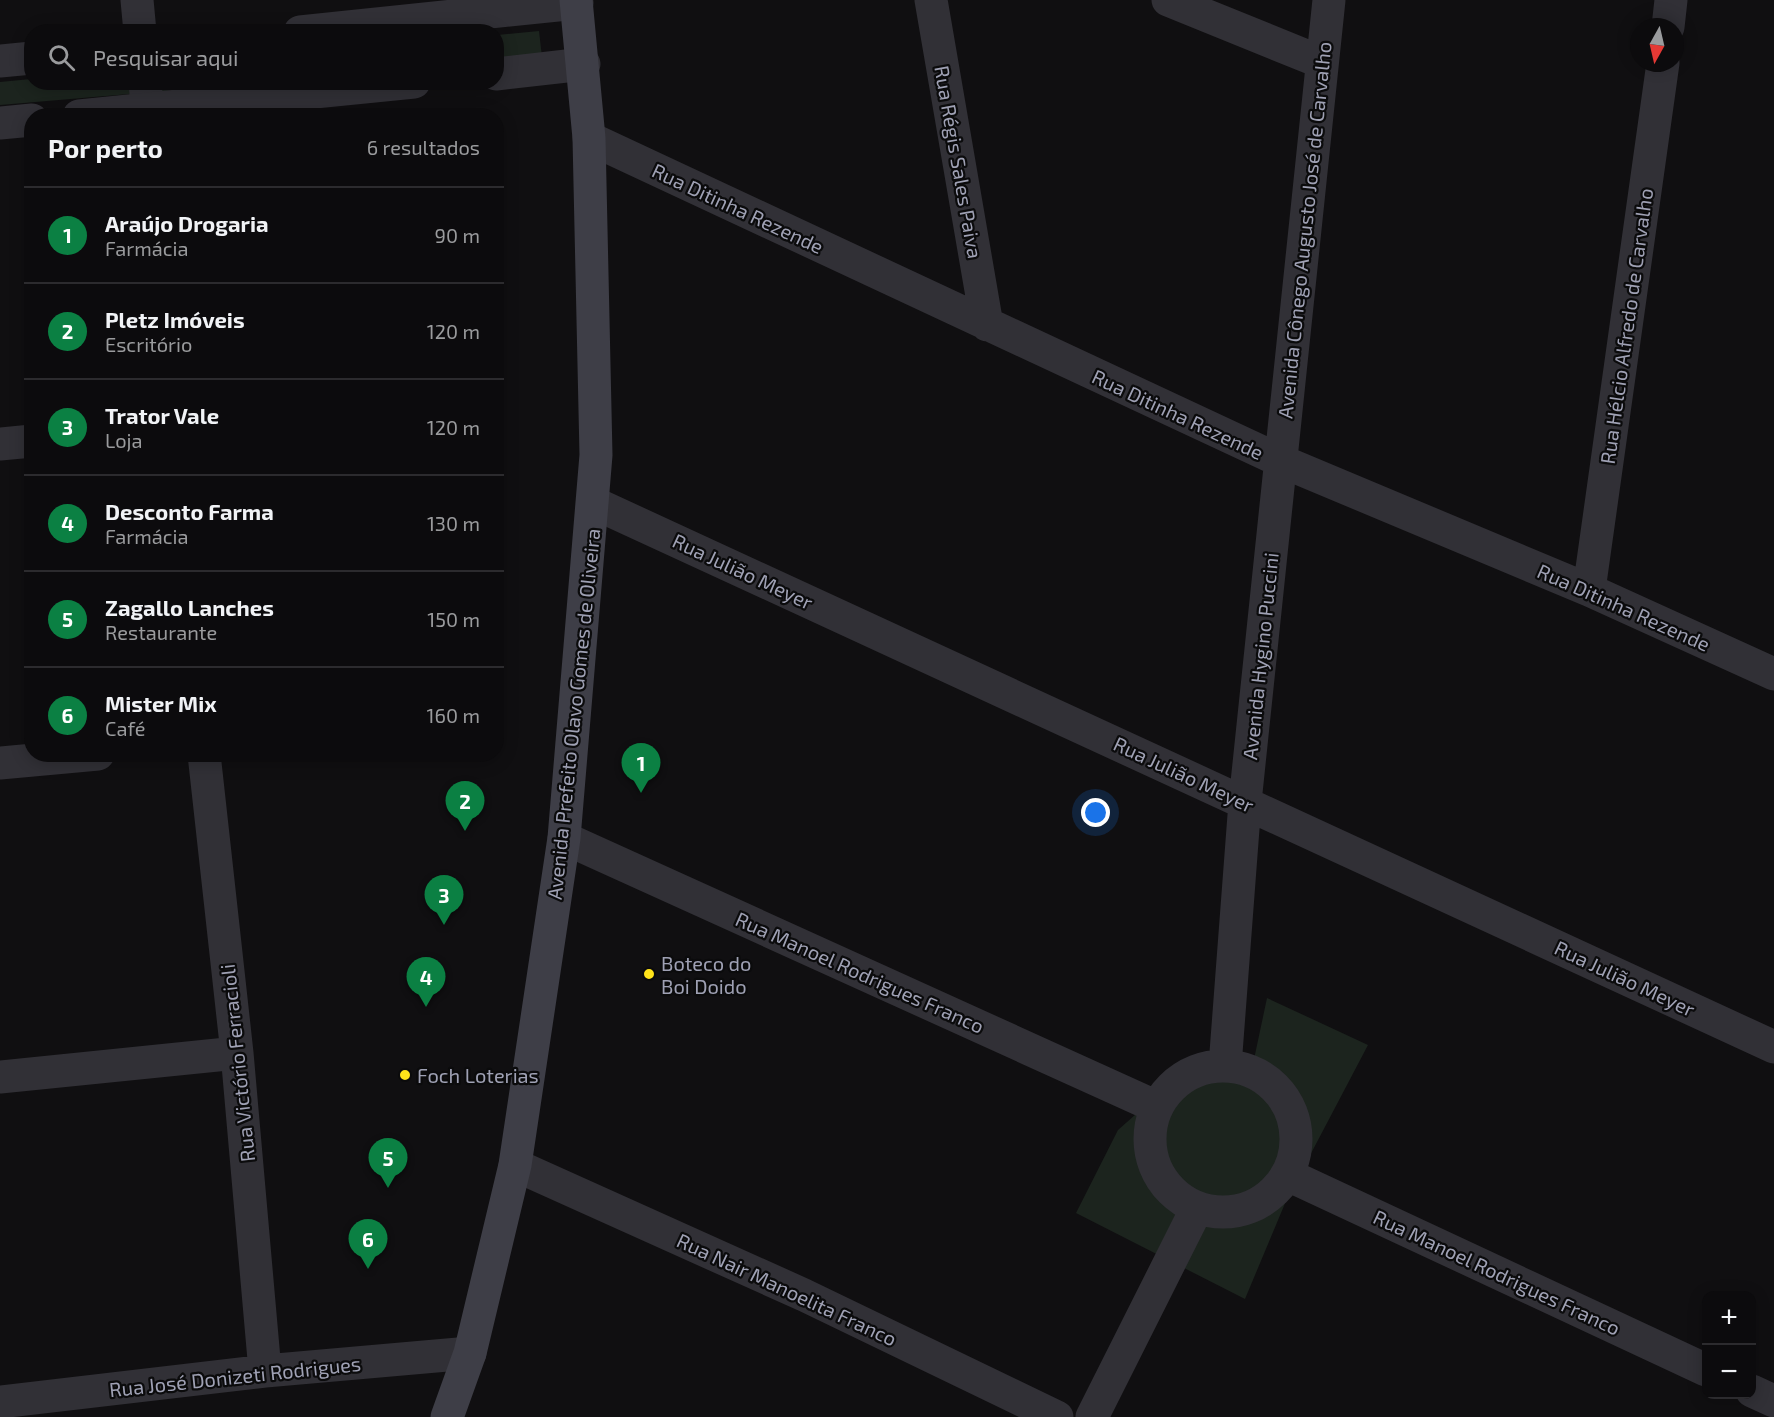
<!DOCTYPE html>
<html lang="pt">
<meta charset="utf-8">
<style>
:root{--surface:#0c0b0d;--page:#151416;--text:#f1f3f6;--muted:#9a9b9d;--line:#2c2b2e;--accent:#0b8043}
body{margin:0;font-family:"Exo 2",sans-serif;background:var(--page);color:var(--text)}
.controls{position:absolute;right:18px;bottom:18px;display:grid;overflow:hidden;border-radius:12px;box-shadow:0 3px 15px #0003}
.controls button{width:54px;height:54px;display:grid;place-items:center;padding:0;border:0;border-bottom:2px solid var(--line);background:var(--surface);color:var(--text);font:30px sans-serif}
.compass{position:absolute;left:1630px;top:18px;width:54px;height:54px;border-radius:50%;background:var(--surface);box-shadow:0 3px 15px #0003;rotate:188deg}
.you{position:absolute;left:1096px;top:813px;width:21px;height:21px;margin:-15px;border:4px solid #fff;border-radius:50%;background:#1a73e8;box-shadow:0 0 0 9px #1a73e833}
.badge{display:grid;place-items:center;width:39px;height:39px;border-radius:50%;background:var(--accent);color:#fff;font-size:20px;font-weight:700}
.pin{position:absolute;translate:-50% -50px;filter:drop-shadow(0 2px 3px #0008)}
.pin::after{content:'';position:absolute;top:32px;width:21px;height:18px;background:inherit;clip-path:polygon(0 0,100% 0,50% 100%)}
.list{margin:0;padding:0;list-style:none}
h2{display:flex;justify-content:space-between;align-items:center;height:78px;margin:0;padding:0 24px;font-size:26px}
h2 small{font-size:20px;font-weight:400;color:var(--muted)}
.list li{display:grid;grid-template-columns:39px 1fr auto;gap:18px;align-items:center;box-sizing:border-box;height:96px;padding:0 24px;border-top:2px solid var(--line)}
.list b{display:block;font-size:22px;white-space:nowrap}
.list p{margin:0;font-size:20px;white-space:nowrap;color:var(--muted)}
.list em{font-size:20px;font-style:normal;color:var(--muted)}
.icon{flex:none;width:33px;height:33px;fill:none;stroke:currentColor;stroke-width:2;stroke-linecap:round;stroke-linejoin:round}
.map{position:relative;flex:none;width:1774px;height:1417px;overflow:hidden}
.search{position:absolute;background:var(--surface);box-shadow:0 3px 15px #0003;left:24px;top:24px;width:480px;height:66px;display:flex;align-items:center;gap:15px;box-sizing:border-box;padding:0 21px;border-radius:24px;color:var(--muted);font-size:22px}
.panel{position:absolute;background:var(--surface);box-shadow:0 3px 15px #0003;left:24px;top:108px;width:480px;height:654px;border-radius:24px}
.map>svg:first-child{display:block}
.green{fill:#1c241e}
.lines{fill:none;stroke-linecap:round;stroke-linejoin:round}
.minor{stroke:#313036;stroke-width:33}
.tertiary{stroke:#313036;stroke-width:33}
.secondary{stroke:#3e3e47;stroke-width:33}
.poi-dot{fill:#ffe31a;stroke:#0b0b0c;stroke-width:2}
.labels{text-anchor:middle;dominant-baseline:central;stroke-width:4.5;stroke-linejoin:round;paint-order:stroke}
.street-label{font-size:20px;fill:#9fa1b4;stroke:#0b0b0c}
.poi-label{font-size:20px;fill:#9fa1b4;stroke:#0b0b0c;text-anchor:start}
</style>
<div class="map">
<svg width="1774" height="1417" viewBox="0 0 1774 1417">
<rect width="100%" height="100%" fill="#100f11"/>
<path class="green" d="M539,31L542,57L497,61V35Z
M31,79L32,82L258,83L0,105V82Z
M1267,998L1368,1045L1286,1201L1245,1299L1076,1213L1118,1130L1153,1099L1198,1066L1225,1062L1253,1064Z"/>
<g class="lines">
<path class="minor" d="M137,0L140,32
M931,0L987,325
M1168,0L1321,62
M1668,27L1671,0
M145,82L148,116
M589,138L1281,461L1589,590L1774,674
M0,444L32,441
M594,503L1774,1047
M1589,590L1663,63
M204,754L237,1053L265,1371
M0,763L98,754
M564,838L1157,1107
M1150 1139a73 73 0 1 1 146 0a73 73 0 1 1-146 0Z
M1225,1066L1245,802L1329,0
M0,1077L237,1053
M515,1165L804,1295L1057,1417
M1288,1175L1706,1370
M1752,1391L1774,1401
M0,1402L265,1371L470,1353
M1092,1417L1197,1208"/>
<path class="tertiary" d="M300,32L577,3
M0,61L32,58
M496,74L584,64
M79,116L414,82
M0,123L32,120"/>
<path class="secondary" d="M447,1417L470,1353L515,1165L564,838L596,455L589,138L576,0"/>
</g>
<g class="poi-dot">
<circle cx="649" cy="974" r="6"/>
<circle cx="405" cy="1075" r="6"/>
</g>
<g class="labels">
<g class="street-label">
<text transform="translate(959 162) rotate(80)">Rua Régis Sales Paiva</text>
<text transform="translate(738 208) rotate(25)">Rua Ditinha Rezende</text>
<text transform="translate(1304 230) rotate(-84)">Avenida Cônego Augusto José de Carvalho</text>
<text transform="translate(1626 326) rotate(-82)">Rua Hélcio Alfredo de Carvalho</text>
<text transform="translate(1178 414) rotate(25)">Rua Ditinha Rezende</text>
<text transform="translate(743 571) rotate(25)">Rua Julião Meyer</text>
<text transform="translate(1624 607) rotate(24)">Rua Ditinha Rezende</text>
<text transform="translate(1260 656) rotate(-84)">Avenida Hygino Puccini</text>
<text transform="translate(573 714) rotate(-84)">Avenida Prefeito Olavo Gomes de Oliveira</text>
<text transform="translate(1184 774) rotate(25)">Rua Julião Meyer</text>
<text transform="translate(860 972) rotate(24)">Rua Manoel Rodrigues Franco</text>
<text transform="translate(1625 978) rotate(25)">Rua Julião Meyer</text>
<text transform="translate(237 1063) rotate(-96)">Rua Victório Ferracioli</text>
<text transform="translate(1497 1272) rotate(25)">Rua Manoel Rodrigues Franco</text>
<text transform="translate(787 1289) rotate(25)">Rua Nair Manoelita Franco</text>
<text transform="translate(235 1376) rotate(-6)">Rua José Donizeti Rodrigues</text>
</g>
<g class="poi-label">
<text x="661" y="963">Boteco do<tspan x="661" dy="23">Boi Doido</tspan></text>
<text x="417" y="1075">Foch Loterias</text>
</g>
</g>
</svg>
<div class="controls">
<button>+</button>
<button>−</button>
</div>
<svg class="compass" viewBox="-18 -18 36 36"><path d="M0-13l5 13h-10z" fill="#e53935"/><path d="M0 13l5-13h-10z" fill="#9a9b9d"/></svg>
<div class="you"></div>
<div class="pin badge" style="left:641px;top:793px">1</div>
<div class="pin badge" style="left:465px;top:831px">2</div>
<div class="pin badge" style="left:444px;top:925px">3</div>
<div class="pin badge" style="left:426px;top:1007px">4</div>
<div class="pin badge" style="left:388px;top:1188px">5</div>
<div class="pin badge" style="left:368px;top:1269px">6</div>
<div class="search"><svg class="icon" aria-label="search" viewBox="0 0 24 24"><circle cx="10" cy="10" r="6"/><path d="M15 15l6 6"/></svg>Pesquisar aqui</div>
<section class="panel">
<h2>Por perto<small>6 resultados</small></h2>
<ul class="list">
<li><span class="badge">1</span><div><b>Araújo Drogaria</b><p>Farmácia</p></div><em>90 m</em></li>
<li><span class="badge">2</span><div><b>Pletz Imóveis</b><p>Escritório</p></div><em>120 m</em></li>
<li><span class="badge">3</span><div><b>Trator Vale</b><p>Loja</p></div><em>120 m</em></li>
<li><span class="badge">4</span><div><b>Desconto Farma</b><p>Farmácia</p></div><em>130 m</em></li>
<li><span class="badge">5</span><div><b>Zagallo Lanches</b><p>Restaurante</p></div><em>150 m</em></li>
<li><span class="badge">6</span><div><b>Mister Mix</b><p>Café</p></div><em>160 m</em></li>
</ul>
</section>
</div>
